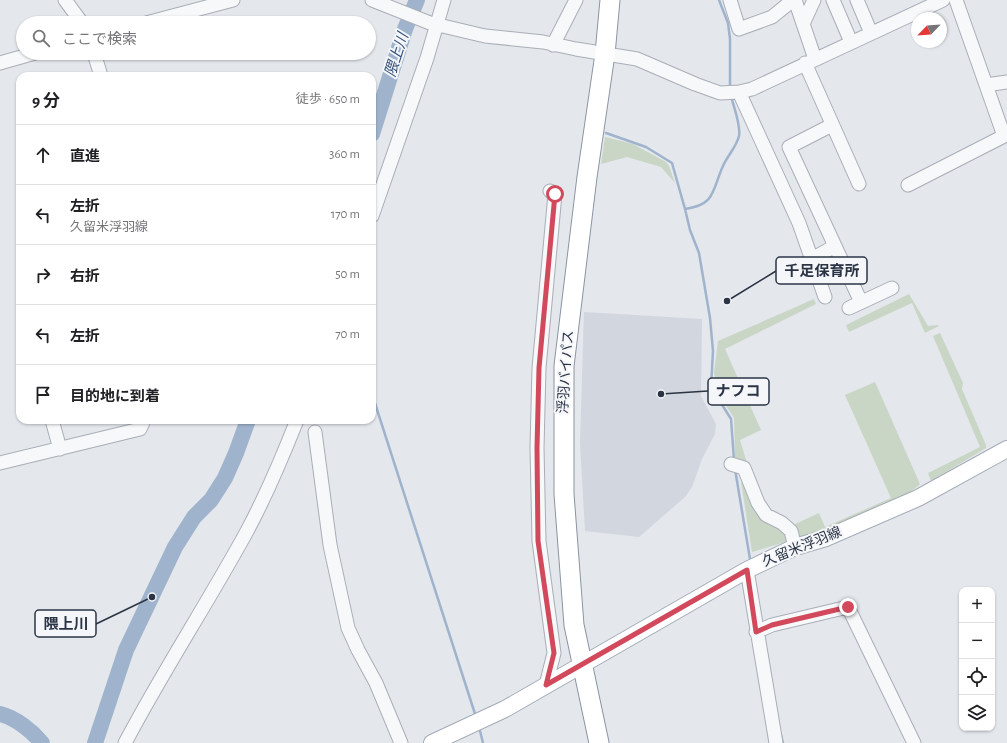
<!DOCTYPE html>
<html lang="ja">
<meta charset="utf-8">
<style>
:root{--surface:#fff;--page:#f2f2f2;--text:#202124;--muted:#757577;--line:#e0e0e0}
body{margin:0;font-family:"Alegreya Sans","Noto Sans JP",sans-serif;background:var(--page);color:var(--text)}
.controls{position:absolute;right:12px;bottom:12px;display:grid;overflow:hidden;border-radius:8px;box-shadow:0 1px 3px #0004}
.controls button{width:36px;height:36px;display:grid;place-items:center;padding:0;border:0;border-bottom:1px solid var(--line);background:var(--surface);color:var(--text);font:20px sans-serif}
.compass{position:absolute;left:911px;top:12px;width:36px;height:36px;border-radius:50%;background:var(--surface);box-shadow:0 1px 3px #0004;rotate:245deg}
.stop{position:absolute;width:12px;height:12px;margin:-9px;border:3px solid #d1495b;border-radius:50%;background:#fff}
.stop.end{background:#d1495b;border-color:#fff;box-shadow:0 1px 4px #0008}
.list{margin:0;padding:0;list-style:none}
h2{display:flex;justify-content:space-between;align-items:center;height:52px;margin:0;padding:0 16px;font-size:17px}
h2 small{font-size:13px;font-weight:400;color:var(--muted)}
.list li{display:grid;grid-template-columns:26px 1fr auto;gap:12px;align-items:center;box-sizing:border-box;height:60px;padding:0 16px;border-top:1px solid var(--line)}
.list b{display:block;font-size:15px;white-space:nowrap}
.list p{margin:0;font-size:13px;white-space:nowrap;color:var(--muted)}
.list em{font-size:13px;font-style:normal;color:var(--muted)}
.icon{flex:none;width:22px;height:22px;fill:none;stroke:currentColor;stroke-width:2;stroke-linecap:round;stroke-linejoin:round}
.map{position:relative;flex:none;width:1007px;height:743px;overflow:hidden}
.search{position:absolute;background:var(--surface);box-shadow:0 1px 3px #0004;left:16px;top:16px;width:360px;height:44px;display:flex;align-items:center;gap:10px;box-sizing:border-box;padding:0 14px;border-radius:22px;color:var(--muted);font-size:15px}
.panel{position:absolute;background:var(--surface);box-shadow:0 1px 3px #0004;left:16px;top:72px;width:360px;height:352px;border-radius:12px}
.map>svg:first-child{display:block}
.built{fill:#d2d6de}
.green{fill:#c9d6c5}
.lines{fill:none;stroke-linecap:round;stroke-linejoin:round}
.stream{stroke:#9fb4cc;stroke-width:2.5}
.river{stroke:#9fb4cc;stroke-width:16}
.minor-casing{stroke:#a9aeb7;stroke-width:15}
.major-casing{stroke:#a3abb8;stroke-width:18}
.highway-casing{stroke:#8b94a3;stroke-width:21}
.minor{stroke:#f7f8fa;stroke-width:13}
.major{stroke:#fff;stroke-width:16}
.highway{stroke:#fff;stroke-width:19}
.route{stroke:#d1495b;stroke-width:5}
.labels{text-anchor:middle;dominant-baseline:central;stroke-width:4;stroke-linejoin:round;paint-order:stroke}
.street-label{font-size:14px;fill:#2b3445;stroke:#f4f6f9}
.water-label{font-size:15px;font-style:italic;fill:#34527a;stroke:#f4f6f9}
.leader{fill:none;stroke:#2b3445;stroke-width:1.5}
.callout-dot{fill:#2b3445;stroke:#f4f6f9;stroke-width:1.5}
.callout{fill:#f4f6f9;stroke:#2b3445;stroke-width:1.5}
.callout-label{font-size:15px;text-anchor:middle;font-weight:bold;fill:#2b3445}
</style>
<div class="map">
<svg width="1007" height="743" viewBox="0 0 1007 743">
<rect width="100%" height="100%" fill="#e4e7ec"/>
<path class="built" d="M584,312L702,319L701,396L716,424L715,434L702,459L692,487L685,497L639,537L585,531L580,443Z"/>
<path class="green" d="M605,137L633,144L666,162L669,166L675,183L661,167L627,157L601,164Z
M909,294L928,326L938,325L939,326L925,333L912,303L849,332L846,325Z
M814,299L816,304L725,349L761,430L740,440L747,463L735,457L734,418L719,395L714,373L718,341Z
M940,333L963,383L962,389L986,445V448L931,481L928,473L980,447L933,336Z
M875,382L920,484C909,495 894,500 880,506C853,518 827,529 799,538L793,525L819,513L825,527L891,498L845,395Z
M741,482L785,530L789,541L752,552Z"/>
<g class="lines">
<path class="stream" d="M719,0L728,23L730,39V89
M731,96C734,108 741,125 739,136C736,148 727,156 723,166C712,190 716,205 685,209L690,230L699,253L710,318L713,351L711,387L731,419L734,460
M606,133L646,147L672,163L685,209
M372,394L476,717
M735,469L750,559
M479,727L483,743
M781,735L783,743"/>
<path class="river" d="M372,134L405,29L417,0
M0,714C16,718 32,731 42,743
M95,743L126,650L175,547L194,517L211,500L225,478L236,453L248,420"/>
<defs>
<path id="minor" d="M65,0L82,23
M372,0L430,23L485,36L543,42L576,49L637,59L695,84L720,93L739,92L752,89L943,0
M730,0L739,29L772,17L793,0
M795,0L815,59
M833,0L851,42
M857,0L871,33
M956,0L986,85L1007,82
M146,23L233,0
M803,24L814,0
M553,45L576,0
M94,53L101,76
M0,63L35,53
M805,63L859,184
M739,92L799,223L825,297
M832,125L789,147L861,302
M908,185L1004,136L986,85
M372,216L427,58L444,0
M812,259L835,246
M849,308L892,288
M52,420L60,449
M315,432L330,545L348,628L358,650L376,683L401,743
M0,463L140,429L144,420
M731,464L744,468L758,503L766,515L782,523L791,531L795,547
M747,570L776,743
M756,632L772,625L848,607L914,743
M546,685L554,653L539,541L537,448L539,368L555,194L550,191
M125,743C163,671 207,604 246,533C266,496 282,458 297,420"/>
<path id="major" d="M432,743L505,709L747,570L795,547L826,538L918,498L1007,449"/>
<path id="highway" d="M599,743L574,625L564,494V366L587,177L605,54L610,0"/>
</defs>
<use href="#minor" class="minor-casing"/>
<use href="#major" class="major-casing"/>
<use href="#highway" class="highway-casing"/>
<use href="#minor" class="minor"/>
<use href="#major" class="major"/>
<use href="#highway" class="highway"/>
</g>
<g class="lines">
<path class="route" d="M555,194L539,368L537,448L538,541L554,653L546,685L747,570L756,632L772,625L848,607"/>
</g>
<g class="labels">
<g class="street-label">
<text transform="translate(566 372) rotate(-86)">浮羽バイパス</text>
<text transform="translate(802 547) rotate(-22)">久留米浮羽線</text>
</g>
<g class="water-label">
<text transform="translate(397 55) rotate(-72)">隈上川</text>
</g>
</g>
<path class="leader" d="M727 301L776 271M661 394L708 391M152 597L96 624"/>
<g class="callout-dot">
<circle cx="727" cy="301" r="4"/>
<circle cx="661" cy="394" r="4"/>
<circle cx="152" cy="597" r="4"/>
</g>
<g class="callout">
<rect x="776" y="257" width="91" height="27" rx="4"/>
<rect x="708" y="378" width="61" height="27" rx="4"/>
<rect x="35" y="610" width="61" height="27" rx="4"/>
</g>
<g class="callout-label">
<text x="822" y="276">千足保育所</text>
<text x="738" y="396">ナフコ</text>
<text x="66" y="629">隈上川</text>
</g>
</svg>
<div class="controls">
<button>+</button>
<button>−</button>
<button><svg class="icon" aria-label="locate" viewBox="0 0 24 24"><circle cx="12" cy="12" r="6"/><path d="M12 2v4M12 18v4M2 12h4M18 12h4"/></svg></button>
<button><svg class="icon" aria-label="layers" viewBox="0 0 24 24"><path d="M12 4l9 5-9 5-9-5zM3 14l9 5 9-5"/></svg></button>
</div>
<svg class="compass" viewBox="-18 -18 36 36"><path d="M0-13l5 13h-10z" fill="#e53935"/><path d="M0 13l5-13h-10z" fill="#757577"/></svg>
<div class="stop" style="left:555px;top:194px"></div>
<div class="stop end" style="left:848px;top:607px"></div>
<div class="search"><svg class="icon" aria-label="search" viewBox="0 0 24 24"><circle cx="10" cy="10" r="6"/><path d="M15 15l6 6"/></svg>ここで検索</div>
<section class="panel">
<h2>9 分<small>徒歩 · 650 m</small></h2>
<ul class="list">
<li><svg class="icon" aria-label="ahead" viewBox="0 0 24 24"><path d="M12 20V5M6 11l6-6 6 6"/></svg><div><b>直進</b></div><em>360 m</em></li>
<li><svg class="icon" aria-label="left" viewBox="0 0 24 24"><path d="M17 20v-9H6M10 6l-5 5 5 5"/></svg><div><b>左折</b><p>久留米浮羽線</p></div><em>170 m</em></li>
<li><svg class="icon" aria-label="right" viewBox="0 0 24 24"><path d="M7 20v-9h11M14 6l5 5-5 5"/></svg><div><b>右折</b></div><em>50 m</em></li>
<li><svg class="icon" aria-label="left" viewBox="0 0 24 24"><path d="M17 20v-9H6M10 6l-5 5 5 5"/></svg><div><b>左折</b></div><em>70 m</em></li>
<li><svg class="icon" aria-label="arrive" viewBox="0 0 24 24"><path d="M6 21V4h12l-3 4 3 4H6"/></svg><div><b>目的地に到着</b></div></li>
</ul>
</section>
</div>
